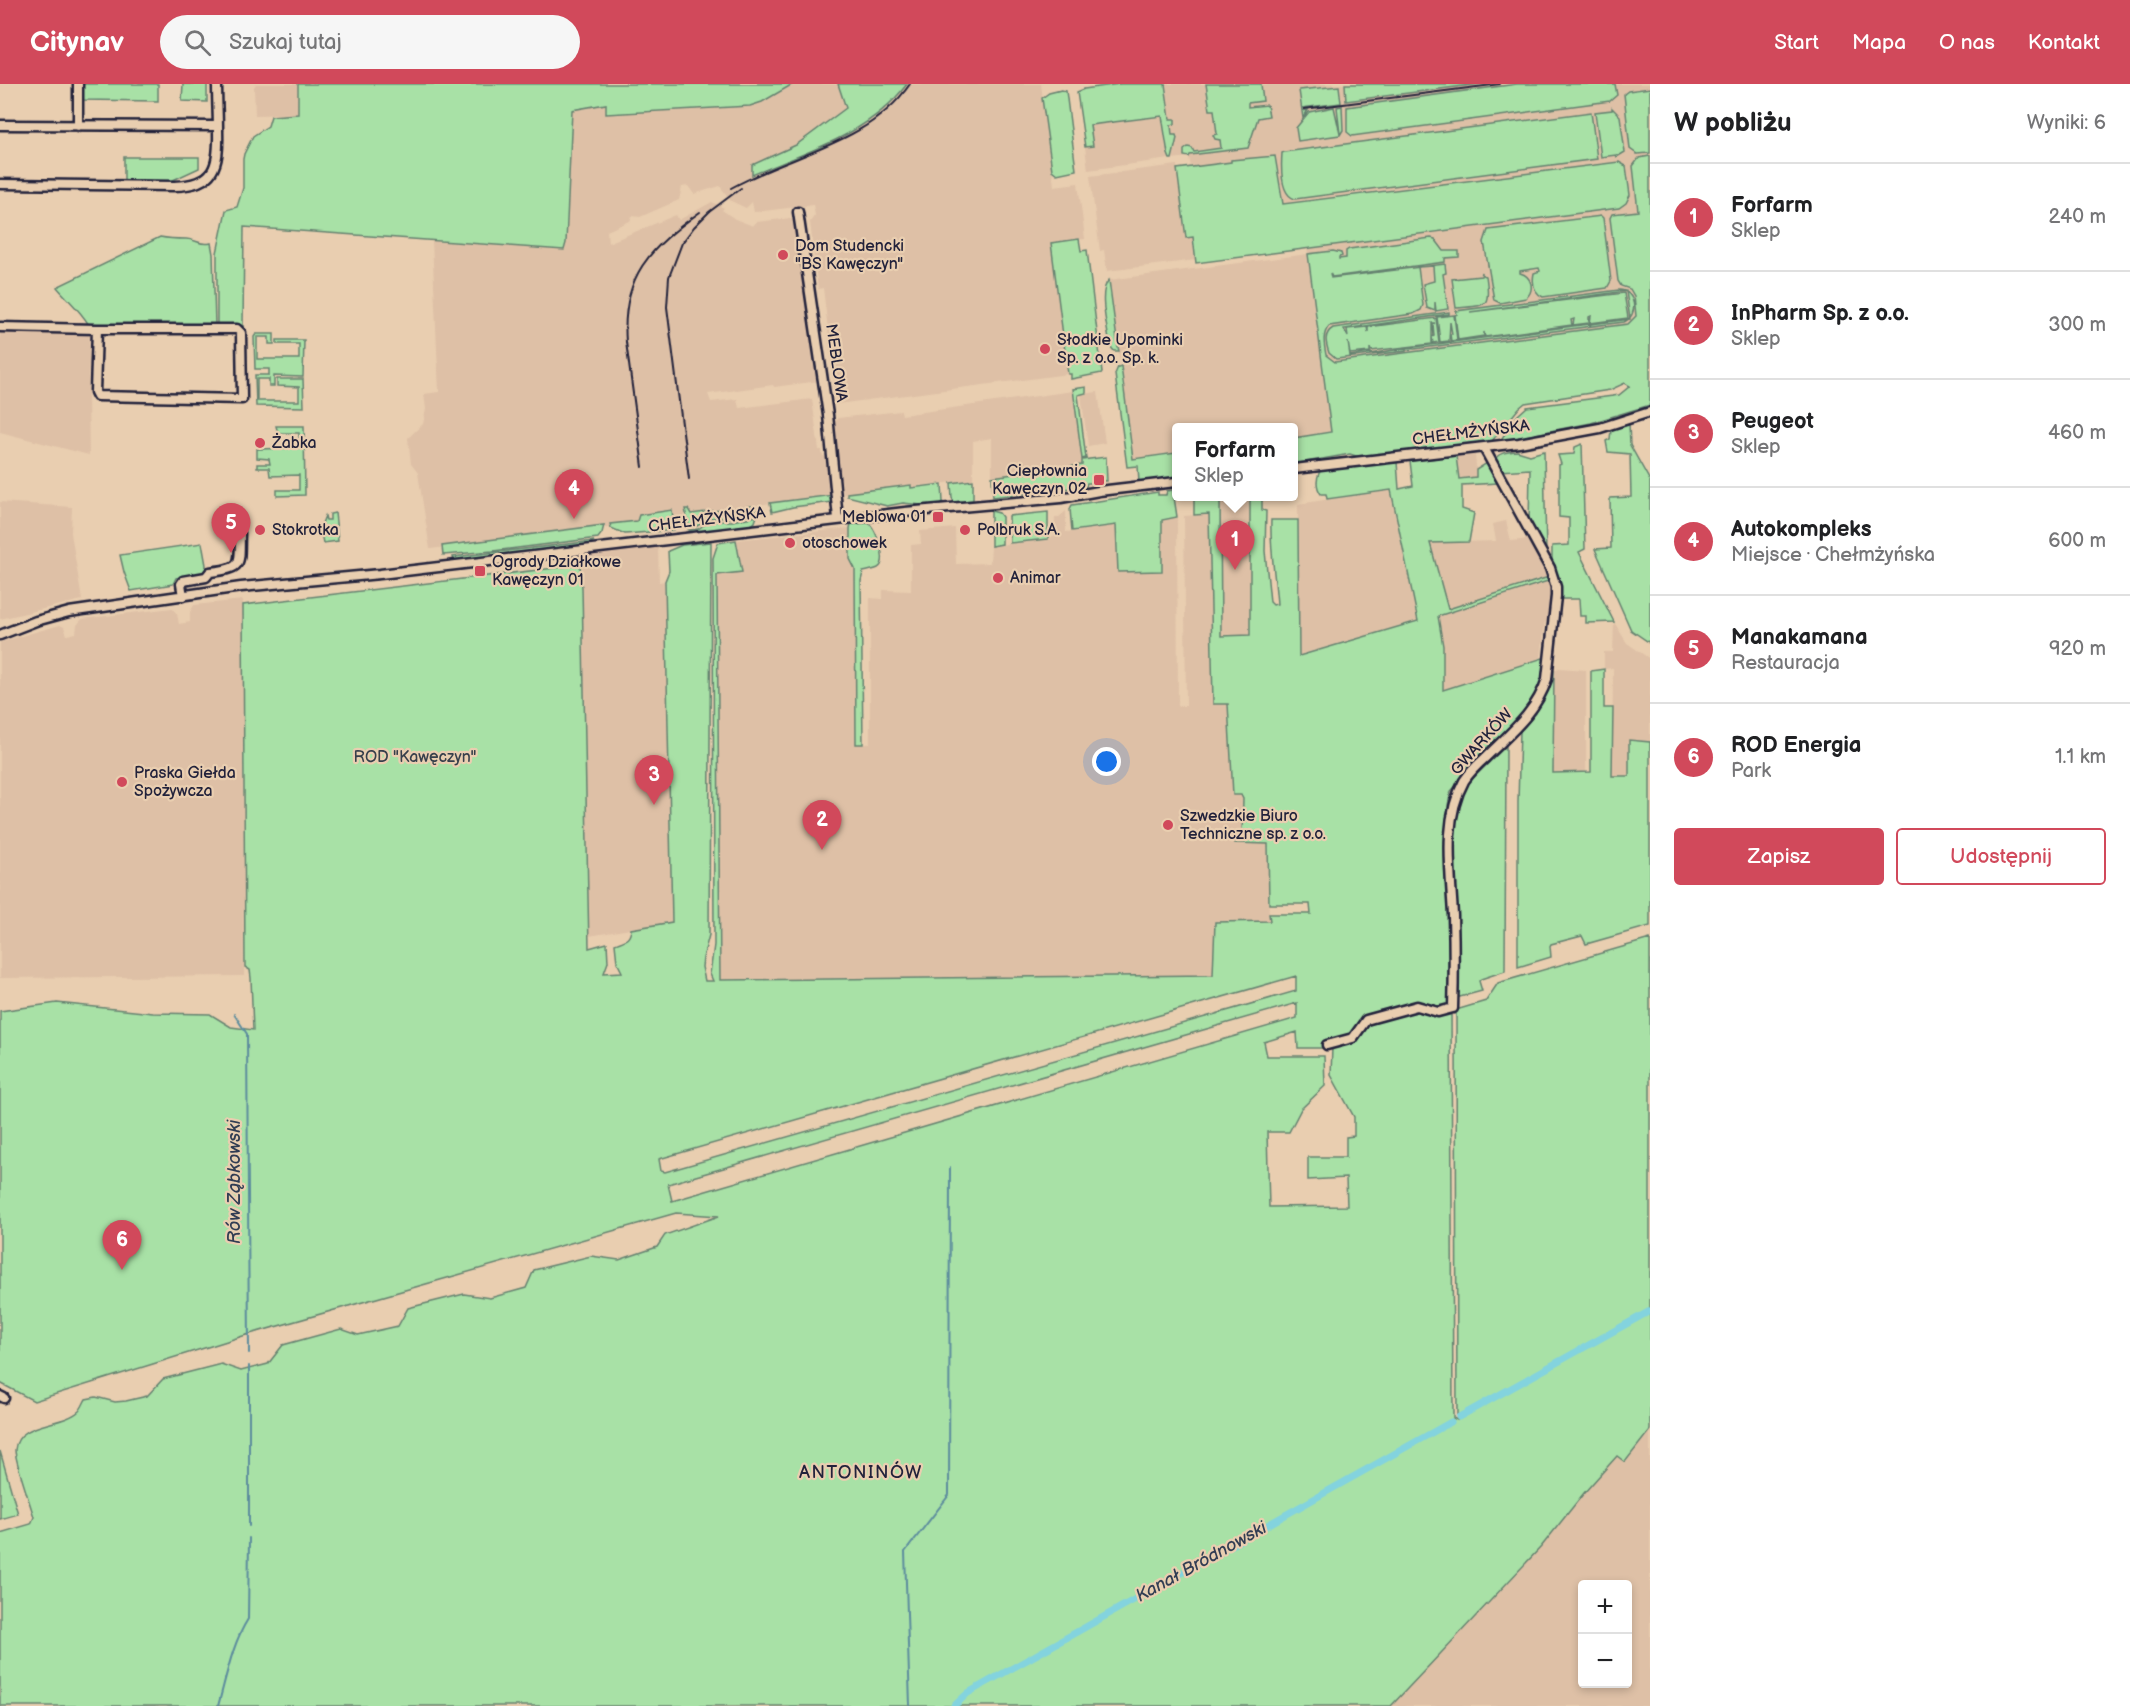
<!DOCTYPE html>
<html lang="pl">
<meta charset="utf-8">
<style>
:root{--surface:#fff;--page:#f6f6f6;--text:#202124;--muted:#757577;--line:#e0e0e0;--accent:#d1495b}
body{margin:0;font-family:"Balsamiq Sans",sans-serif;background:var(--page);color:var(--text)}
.controls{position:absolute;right:18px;bottom:18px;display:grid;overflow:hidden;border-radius:6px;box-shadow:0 3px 9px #0003}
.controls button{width:54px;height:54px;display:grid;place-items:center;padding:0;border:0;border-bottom:2px solid var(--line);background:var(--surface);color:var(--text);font:30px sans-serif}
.you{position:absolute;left:1107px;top:678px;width:21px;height:21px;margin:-15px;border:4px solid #fff;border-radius:50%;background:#1a73e8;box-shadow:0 0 0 9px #1a73e833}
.badge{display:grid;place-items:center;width:39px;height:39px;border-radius:50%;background:var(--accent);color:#fff;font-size:20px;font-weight:700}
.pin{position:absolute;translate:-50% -50px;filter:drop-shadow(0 2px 3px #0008)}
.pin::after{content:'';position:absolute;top:32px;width:21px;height:18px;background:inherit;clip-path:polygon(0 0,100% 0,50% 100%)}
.popup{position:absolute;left:1172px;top:339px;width:126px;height:78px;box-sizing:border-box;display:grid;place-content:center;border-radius:6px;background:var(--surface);filter:drop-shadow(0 2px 4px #0005);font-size:20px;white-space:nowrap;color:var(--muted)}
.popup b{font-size:22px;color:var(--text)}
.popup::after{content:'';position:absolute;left:50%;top:100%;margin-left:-12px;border:12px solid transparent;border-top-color:var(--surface)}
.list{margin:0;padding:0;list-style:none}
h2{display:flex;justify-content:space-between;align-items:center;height:78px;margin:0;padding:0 24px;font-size:26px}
h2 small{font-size:20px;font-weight:400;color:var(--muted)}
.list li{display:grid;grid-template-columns:39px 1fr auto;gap:18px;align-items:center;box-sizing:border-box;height:108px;padding:0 24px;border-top:2px solid var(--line)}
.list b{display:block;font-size:22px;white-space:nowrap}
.list p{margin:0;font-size:20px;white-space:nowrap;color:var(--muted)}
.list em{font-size:20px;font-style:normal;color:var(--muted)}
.actions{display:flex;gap:12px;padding:18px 24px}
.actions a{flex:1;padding:14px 0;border:2px solid var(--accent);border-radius:6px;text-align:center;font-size:21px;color:var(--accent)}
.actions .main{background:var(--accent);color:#fff}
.icon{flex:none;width:33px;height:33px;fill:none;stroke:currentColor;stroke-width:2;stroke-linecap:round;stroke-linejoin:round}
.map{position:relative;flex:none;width:1650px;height:1622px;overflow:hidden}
header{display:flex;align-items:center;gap:36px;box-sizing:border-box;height:84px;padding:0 30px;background:var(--accent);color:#fff}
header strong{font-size:28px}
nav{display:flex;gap:33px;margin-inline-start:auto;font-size:21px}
.search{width:420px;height:54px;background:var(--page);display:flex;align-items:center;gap:15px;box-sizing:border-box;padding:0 21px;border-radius:33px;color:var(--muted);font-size:22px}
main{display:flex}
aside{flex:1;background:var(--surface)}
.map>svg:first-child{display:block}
.built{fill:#dec0a6;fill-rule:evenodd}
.green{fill:#a8e1a6;stroke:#658270;stroke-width:1.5;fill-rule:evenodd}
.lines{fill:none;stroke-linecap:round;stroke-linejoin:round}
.stream{stroke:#5c8c9d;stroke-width:2}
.canal{stroke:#83d3de;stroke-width:7}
.minor-casing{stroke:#22223b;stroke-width:13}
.minor{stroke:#e9ceb0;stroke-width:8}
.rail{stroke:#22223b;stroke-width:2}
.poi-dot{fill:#d1495b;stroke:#e9ceb0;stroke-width:2}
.labels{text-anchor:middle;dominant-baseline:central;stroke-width:4.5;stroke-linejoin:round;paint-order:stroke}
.poi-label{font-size:16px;fill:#22223b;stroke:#e9ceb0;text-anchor:start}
.street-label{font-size:16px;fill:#22223b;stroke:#e9ceb0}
.park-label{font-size:16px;fill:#363f4b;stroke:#e9ceb0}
.water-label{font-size:18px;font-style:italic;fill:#313d53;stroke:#e9ceb0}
.neighbourhood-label{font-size:18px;letter-spacing:1.5px;fill:#22223b;stroke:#e9ceb0}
</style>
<header>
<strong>Citynav</strong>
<div class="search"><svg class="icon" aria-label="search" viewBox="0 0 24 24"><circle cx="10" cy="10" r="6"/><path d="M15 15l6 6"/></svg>Szukaj tutaj</div>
<nav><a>Start</a><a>Mapa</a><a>O nas</a><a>Kontakt</a></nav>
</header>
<main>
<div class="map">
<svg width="1650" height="1622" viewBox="0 0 1650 1622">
<rect width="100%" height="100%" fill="#e9ceb0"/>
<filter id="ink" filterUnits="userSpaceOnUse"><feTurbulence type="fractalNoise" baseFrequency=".0167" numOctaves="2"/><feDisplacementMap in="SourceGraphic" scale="12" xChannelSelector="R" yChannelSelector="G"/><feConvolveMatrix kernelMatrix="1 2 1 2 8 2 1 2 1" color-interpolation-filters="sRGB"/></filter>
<g filter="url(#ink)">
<path class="built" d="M256,0H297L298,30L255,31L254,3Z
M793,0H838L846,24L796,61L752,81V91L871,37L895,16L907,0H1041L1054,102L1078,99L1085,155L1051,159L1068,290L837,320L823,204L818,205L810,138L815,131L813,121L754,128L752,118L746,124L731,117L720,102L694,110L688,102L682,103L679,116L640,133L632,132L630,137L607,147L608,159L676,131L679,136L712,118L724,124L722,126L735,135L753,142L756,138L791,134L794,137L796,143H798L819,297L774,303L773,301L708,310L711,318L737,315L739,324L812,315L819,366H822V371L828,374L833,411L727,425L688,433L430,465L418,389L411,380L408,354L423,340L426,325L424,310L439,308L432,157L564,166L566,159L572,26L607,20V30L750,22L762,18Z
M1164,0H1650V291L1329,333L1332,349L1294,354V344H1176V369L1133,375L1109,196L1308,170L1307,162L1222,80L1191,83L1189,73L1172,75Z
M1163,32L1170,75L1088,86L1085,63L1093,62L1090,41Z
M1177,81L1186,154L1193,153L1196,176L1107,187L1104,166L1100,167L1090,92Z
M0,247L90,248L88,308L89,371L0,348Z
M1073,307L1083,381L992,393V354L973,357V396L843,410L833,339L838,334L901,327L902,331Z
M1098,308L1105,359L1088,362L1081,310Z
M1475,371L1477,393L1458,395L1456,372Z
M1390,406L1418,537L1298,572V420Z
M1220,413H1250V587L1221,596Z
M0,418L72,423L71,449L82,516L0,535Z
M1066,427V448L1117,441L1162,487V435L1177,433L1178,622H1186L1184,432L1209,430L1213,620H1228L1233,710L1242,711L1243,715L1242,748L1239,750L1268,760L1269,837L1215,838L1214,891L720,896L717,491L742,487L736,456L850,444V475L855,485L857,660H870V514L883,515V506L911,507V461L921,460L920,447L955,444L956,480L990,479L991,462L1048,455L1054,452L1055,433H1059Z
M1506,437L1511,457L1530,455L1540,478H1542L1549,493L1448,525L1430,459L1496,457L1493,440Z
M658,463L659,498L665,497L672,838L589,852L587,811L582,471Z
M1551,496V527L1548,529V537L1545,538L1541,575L1442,606L1443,562L1438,531Z
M243,516L244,892L0,894V558L60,541L64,543L67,551L76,549L77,541L82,535L172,524L177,530L179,540L190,538V528L194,521Z
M1614,538L1627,559L1650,575V658L1630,656L1629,693H1612L1613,584L1604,585V568H1613Z
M1559,584L1586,586V689H1553L1554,586Z
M1650,1346V1622H1391L1541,1463L1584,1409L1618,1371L1626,1377ZM1582,1500H1628V1600H1582Z"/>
<path class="green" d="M83,0H158V17L81,16Z
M183,0H207V18L182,17Z
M298,0H793L762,18L750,22L606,30V20L572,26L566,159L564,166L244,143L243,242H96L89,241C80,226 68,216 57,203L160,153C170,155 177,155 186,155C196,155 200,162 211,159L213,170L215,241H217V169L226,126L237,123L243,104V75L244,70L253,52L268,42L271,32L298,30Z
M838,0H907C870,50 807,68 752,91V81L796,61L846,24Z
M1120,0H1165L1170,35H1175V40L1171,41L1172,51H1176L1177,54L1172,75H1170L1168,70L1162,32L1090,41L1093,62L1085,63L1077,8L1084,5Z
M1206,0H1261L1263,17L1248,19V23L1267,21L1269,32L1258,34L1248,64L1190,71L1189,73L1184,72V66L1188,63L1192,64L1194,68L1221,64L1220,56L1215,55L1213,51L1217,50L1214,26H1210Z
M1345,0H1479L1346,17Z
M1517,0H1615L1617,11L1610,17L1352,52L1347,48V23Z
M1339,2L1341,19L1302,24V27L1308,26L1303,34L1299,6Z
M1650,4V69L1637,70L1630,65L1624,10L1628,7Z
M1061,6L1066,7L1076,86L1057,90L1052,86L1042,14L1049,9Z
M1342,22L1343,46L1340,51L1298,57L1296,44L1309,28L1334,23L1340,50L1337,23Z
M1612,24L1620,32L1625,68L1617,73L1616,71L1601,73L1595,28L1612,26Z
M1591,28L1597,75L1295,115C1280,111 1281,83 1282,69L1284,68Z
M1275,72L1283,120L1619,78L1626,82L1630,111L1626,119L1619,124L1196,179L1193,153L1186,154L1177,85L1231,78V76Z
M1650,72V321L1591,339L1500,357L1518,331L1527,323L1613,312L1619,311L1630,302L1625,299L1610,306L1525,319L1519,324L1492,357L1359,373L1350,370L1294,380V354L1331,348L1308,170L1333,167L1341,169L1342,172L1339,173V175L1346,174V167L1349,165L1431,154L1435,155L1444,167H1459V173L1445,174V178L1332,193L1330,189L1331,194L1445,180L1446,189L1443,190L1448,225L1436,227L1435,218V227L1427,224L1423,200L1434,197L1433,182L1418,183L1423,221L1421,226L1413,230L1329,242C1322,250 1324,260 1326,271L1335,278L1628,240L1636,232L1634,212L1630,205L1621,202L1618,197L1610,134L1612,130L1638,127L1633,82L1639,74Z
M124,73H199V84L171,97L124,96Z
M1601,132L1603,134L1611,197L1607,204L1543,213C1533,208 1532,199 1534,189L1540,187L1539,184L1520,187V189C1532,192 1535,206 1526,214L1500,219L1494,216L1484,158L1488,146Z
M1079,155L1081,167L1087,166L1102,289L1071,295V290H1068L1051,159Z
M1482,188V191L1486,192C1491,225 1486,221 1456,224L1452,195L1481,192Z
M1109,196L1118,263L1119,267H1114L1110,262C1108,246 1097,207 1109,196Z
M1619,206C1636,206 1639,232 1624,238L1407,266V264L1573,242L1590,240V242L1591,240L1630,235L1626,207L1470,228L1624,209L1628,234L1590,239L1591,232L1589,233V239L1573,241L1574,235L1571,236L1572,241L1485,253L1484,248V252L1458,256L1455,231L1457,230L1456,227Z
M1449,228V230L1344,245L1348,253L1347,245L1367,243L1368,248V243L1436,234L1439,258L1433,259L1432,253L1434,252L1433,240L1435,239H1432V260L1371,267L1370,264V268L1350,270L1348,258L1350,272L1371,269V270L1406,264V267L1336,275L1329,269C1326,260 1323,250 1333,244Z
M1454,231L1457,256L1451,257L1450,250H1452L1450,238L1449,257L1440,258L1437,233Z
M256,250H274V260H269V253H257V275H299V260H277V256H304L303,293L274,292V302H269V295H257V317H299V303L277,302V295H303L304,323L256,322L255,291H269V285H255L254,253Z
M1121,282L1133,375L1176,369V393L1139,398L1138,382L1127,383L1115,290L1118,283Z
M1086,303V309L1078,311L1086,374L1082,375L1073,305Z
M1629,340L1630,361L1650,397V559L1631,546L1595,465L1611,464L1610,414L1631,413L1630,370L1608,368L1606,357L1610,355L1611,346Z
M276,342H304L305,411L277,412V406H299V391L270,392L269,384H257V380H270L269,375L257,374V365L299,364V349H278Z
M1582,360L1585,465L1579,468L1614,538L1586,539V532H1580L1579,515H1558L1559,493L1552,481V462L1569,461V434L1559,433V381L1561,380L1558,371L1574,370L1575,363Z
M1517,367L1530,371L1544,367L1546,470L1529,441L1530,385L1500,387L1495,376C1498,368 1509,368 1517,367Z
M1456,372L1459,395L1476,393V386L1487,379L1498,399L1462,401V425L1474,429L1469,458L1430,459L1448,525L1549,493L1551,496L1438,532L1443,562V606L1546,573L1539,607L1527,628L1451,707L1448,721L1451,928L1453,1334L1457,1336L1456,926L1486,917L1498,899L1650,855V1346L1625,1378L1617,1372L1584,1409L1541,1463L1391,1622H0V1449L31,1440L34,1433C30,1419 15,1377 15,1366C17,1337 62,1343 79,1327C82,1324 84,1318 86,1315L96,1313L115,1318L126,1317L147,1312L163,1295L221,1280L241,1287L268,1280L283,1261L341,1245L358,1251L398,1242L408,1224L464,1210L490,1214L526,1204L534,1186L591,1172L619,1176L657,1163L665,1151L719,1132L676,1129L243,1252L34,1317L0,1299V927L57,919L153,929L210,930L231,943L253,946L251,894L250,886L245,883L243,521L580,481L582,503L589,864L607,859L608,878L604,889L622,888L617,878L615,860C625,856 630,856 631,845L672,838L665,497L669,487L668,467L682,461L711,458L709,851L703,874L702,883L705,897H713L710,890L714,861L713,474L718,459L736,456L742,488L717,491L720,896L1213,891L1215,838L1270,837L1269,830H1311L1310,820H1269L1268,760L1235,759V751L1242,748L1243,715L1241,711H1233L1228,620H1213L1209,430L1194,431V413H1220L1221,552L1250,551V413H1262V426L1266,427L1265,467L1270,518L1273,521L1277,520C1275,492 1270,465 1271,436H1298L1299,572L1418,537L1391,406L1327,415L1326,410H1321C1316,403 1316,395 1320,387L1397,378L1399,405L1413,402L1410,377ZM1296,892V907L665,1088L661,1087L659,1075ZM1297,919V934L672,1117L668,1100ZM1297,948L1298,964H1332L1331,991L1354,1033V1052L1346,1053V1073H1308V1096L1346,1094L1347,1122L1269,1123L1267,1048H1289L1301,1025L1325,1002L1324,972H1267L1264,958Z
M1106,373L1107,397H1104L1103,394L1095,395L1093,399H1087L1086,402L1080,403L993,413L992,393L1082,381V376Z
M973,396V416L954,418L952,414L951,399Z
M942,400L943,418L941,420L922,423L921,421L903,419L887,422L847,412V409L911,401V404Z
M1173,406L1177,433L1162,436V487L1118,488L1116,441L1072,447L1070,425L1072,421L1158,408V411H1166L1167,407Z
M833,411L832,418L793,423L772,428L770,419Z
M751,422L756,425V430L735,434H711L697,442L689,443L685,425H688L691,430Z
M672,426L674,446L625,450L611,444L610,440L637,437L639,431Z
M991,427L999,429L1002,433V460L991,462Z
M1048,428V455L1010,459L1009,432Z
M335,429L338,457L323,459L320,444L325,432L326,436H330V430Z
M757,432L755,438L749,443L695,449L689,446L698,445L710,437H732Z
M869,439C876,445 889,478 878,484C874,486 867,487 863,488L861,497L863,660H856L855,485L850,475V444L851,440Z
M604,441L602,449L598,454L493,467L443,471L442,462Z
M594,457L585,462L454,477L453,473Z
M202,459L206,481L205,489L176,494L173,500L131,507L124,488L120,471Z
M1604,585V624H1613L1612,692H1629V656L1650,658V842L1586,860L1582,852L1551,860L1550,862L1551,873L1518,883V718L1520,647L1536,629L1551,587L1554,586L1553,689L1591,688V587Z
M1506,662L1505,887L1481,895L1479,897L1482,907L1456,914L1453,740L1462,705Z
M0,1367L18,1430L0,1435Z"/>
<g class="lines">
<path class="stream" d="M234,930L247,950L249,1269
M249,1282V1442
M218,1622C226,1594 232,1560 248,1535L249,1454
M910,1622L905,1468L949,1411L950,1083"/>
<path class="canal" d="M1459,1333L1650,1227
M954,1622L968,1609L1451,1338"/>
<defs>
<path id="minor" d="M78,0V42
M0,41L218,42
M0,100L175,102C215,101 219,82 218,47C218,31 217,16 217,0
M798,128L828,331L838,435
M0,243L97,245H237L241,249L242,315L97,312L95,308L97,245
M1294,385L1519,359L1600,344L1650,328
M183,512L181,500L183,497L206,493L210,488C244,484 239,481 240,450
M0,551L36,537L69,528L241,503L380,490L905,428L1061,414L1099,407L1176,398
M1327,961L1353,954L1366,936L1417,922L1438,928L1453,924C1454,893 1454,863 1453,832C1451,788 1442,737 1464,697C1470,688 1478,680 1486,673C1510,649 1536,629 1547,595L1556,512V503L1550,484L1484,364
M0,1312L4,1314"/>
</defs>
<use href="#minor" class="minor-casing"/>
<use href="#minor" class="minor"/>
<path class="rail" d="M1304,25L1500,0
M731,104C792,70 869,60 910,0
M643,383L626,258C621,192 650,164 700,128
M689,395L667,223L669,193L682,159L694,143L709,128L741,104"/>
</g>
</g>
<g class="poi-dot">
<circle cx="783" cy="171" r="6"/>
<circle cx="1045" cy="265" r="6"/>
<circle cx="260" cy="359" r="6"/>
<rect x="1093" y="390" width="12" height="12" rx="3"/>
<rect x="932" y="427" width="12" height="12" rx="3"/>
<circle cx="260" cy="446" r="6"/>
<circle cx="965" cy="446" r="6"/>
<circle cx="790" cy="459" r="6"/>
<rect x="474" y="481" width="12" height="12" rx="3"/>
<circle cx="998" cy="494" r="6"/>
<circle cx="122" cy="698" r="6"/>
<circle cx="1168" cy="741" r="6"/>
</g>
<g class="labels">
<g class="poi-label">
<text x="795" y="162">Dom Studencki<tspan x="795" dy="18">"BS Kawęczyn"</tspan></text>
<text x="1057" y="256">Słodkie Upominki<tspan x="1057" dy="18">Sp. z o.o. Sp. k.</tspan></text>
<text x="272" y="359">Żabka</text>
<text x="1087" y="387" text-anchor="end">Ciepłownia<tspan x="1087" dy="18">Kawęczyn 02</tspan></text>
<text x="926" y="433" text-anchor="end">Meblowa 01</text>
<text x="272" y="446">Stokrotka</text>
<text x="977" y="446">Polbruk S.A.</text>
<text x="802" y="459">otoschowek</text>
<text x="492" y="478">Ogrody Działkowe<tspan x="492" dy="18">Kawęczyn 01</tspan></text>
<text x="1010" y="494">Animar</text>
<text x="134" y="689">Praska Giełda<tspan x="134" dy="18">Spożywcza</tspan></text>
<text x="1180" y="732">Szwedzkie Biuro<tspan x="1180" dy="18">Techniczne sp. z o.o.</tspan></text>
</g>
<g class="street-label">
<text transform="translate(836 279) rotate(82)">MEBLOWA</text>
<text transform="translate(1471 349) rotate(-7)">CHEŁMŻYŃSKA</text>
<text transform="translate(707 436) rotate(-7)">CHEŁMŻYŃSKA</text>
<text transform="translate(1482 658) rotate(-48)">GWARKÓW</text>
</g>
<g class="park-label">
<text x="415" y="673">ROD "Kawęczyn"</text>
</g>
<g class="water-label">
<text transform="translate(234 1098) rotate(-90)">Rów Ząbkowski</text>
<text transform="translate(1201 1478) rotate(-29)">Kanał Bródnowski</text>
</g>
<g class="neighbourhood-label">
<text x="861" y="1388">ANTONINÓW</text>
</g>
</g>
</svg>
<div class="controls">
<button>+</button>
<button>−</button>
</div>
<div class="you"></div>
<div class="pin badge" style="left:1235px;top:486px">1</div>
<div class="popup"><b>Forfarm</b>Sklep</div>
<div class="pin badge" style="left:822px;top:766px">2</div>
<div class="pin badge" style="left:654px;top:721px">3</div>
<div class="pin badge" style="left:574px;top:435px">4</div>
<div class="pin badge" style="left:231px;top:469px">5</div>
<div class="pin badge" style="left:122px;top:1186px">6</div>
</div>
<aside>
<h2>W pobliżu<small>Wyniki: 6</small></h2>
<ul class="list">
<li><span class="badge">1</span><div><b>Forfarm</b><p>Sklep</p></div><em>240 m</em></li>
<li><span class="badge">2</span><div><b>InPharm Sp. z o.o.</b><p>Sklep</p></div><em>300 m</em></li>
<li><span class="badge">3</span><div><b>Peugeot</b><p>Sklep</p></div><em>460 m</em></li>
<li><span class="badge">4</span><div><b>Autokompleks</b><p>Miejsce · Chełmżyńska</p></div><em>600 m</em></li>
<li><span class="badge">5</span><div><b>Manakamana</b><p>Restauracja</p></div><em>920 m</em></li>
<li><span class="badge">6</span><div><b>ROD Energia</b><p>Park</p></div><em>1.1 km</em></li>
</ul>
<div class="actions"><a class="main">Zapisz</a><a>Udostępnij</a></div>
</aside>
</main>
